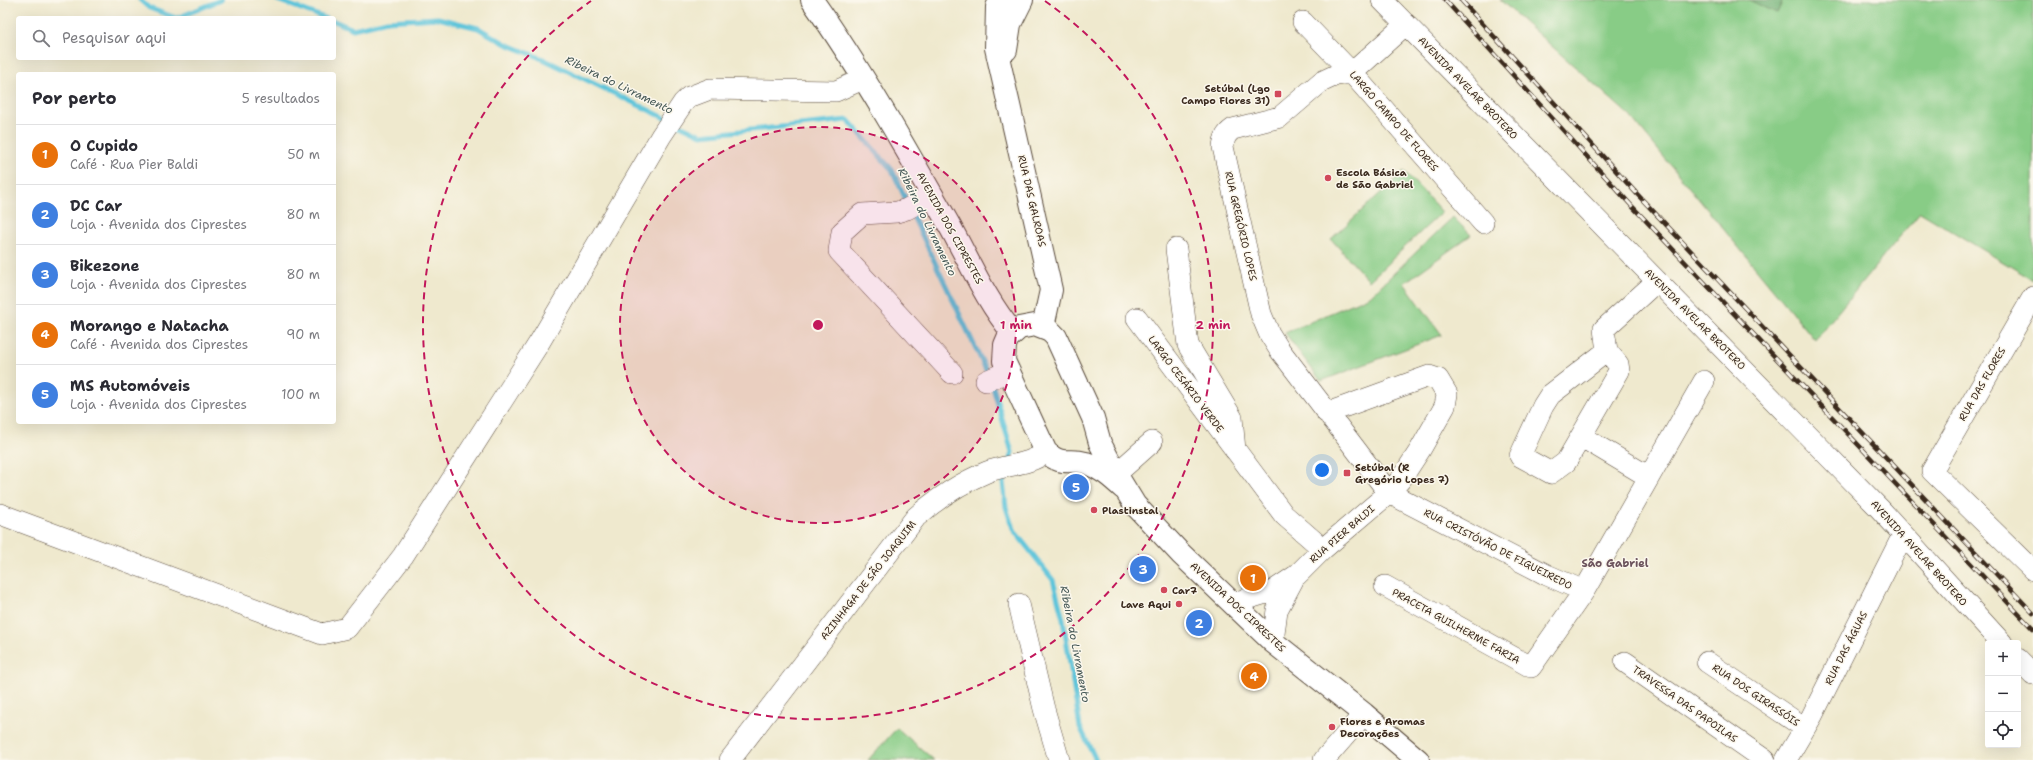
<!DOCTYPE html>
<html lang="pt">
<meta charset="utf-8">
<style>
:root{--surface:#fff;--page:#f2f2f3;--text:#2b2b33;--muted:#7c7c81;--line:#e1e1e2;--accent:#d1495b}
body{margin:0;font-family:"Shantell Sans",sans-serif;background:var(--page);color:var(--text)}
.controls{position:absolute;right:12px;bottom:12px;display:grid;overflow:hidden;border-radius:4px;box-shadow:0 4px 16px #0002}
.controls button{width:36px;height:36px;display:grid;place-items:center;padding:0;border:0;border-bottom:1px solid var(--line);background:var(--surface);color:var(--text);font:20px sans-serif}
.you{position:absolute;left:1322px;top:470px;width:14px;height:14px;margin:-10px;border:3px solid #fff;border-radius:50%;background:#1a73e8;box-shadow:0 0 0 6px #1a73e833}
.badge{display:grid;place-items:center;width:26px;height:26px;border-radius:50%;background:var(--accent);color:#fff;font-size:13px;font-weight:700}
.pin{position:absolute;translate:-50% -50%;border:2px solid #fff;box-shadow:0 1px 4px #0006}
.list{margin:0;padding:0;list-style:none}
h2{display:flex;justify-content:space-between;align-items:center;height:52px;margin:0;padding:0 16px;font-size:17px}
h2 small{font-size:13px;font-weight:400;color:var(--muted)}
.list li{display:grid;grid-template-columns:26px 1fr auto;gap:12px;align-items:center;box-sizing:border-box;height:60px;padding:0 16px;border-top:1px solid var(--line)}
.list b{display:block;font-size:15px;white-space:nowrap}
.list p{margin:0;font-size:13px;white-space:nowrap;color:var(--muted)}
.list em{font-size:13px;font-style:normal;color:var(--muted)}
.icon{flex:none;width:22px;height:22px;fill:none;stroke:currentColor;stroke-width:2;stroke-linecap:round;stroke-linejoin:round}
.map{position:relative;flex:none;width:2033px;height:760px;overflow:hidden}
.search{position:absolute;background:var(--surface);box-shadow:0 4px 16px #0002;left:16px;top:16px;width:320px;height:44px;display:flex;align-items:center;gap:10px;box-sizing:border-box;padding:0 14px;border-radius:4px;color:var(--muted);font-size:15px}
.panel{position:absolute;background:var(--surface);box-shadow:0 4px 16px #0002;left:16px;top:72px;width:320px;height:352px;border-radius:4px}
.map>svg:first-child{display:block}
.green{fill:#88cc86;stroke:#627b52}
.forest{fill:#6eb073;stroke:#546d48}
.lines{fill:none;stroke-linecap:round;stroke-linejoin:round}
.stream{stroke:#5dc4da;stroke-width:5}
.minor-casing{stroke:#564738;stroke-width:22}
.major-casing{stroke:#564738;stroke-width:24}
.minor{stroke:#fff;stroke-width:21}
.major{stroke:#fff;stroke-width:22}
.rail-casing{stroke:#3b2a1e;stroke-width:4.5}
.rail{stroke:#fbf7ec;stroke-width:3;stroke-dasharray:9;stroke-linecap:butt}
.ring{fill:none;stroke:#c2185b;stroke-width:2;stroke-dasharray:7 5}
.poi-dot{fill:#d1495b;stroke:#fbf7ec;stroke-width:1.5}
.labels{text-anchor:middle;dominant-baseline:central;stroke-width:3;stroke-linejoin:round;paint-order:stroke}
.poi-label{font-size:10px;font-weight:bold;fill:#3b2a1e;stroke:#fbf7ec;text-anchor:start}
.street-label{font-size:10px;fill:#3b2a1e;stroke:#fbf7ec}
.water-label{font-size:11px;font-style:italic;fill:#455856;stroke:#fbf7ec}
.neighbourhood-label{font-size:11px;font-weight:bold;fill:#6c535d;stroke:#fbf7ec}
.centre{fill:#c2185b;stroke:#fbf7ec;stroke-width:2}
.ring-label{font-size:12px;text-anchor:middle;font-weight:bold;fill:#c2185b;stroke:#fbf7ec;stroke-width:3;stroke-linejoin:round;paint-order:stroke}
</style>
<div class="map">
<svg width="2033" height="760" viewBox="0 0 2033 760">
<rect width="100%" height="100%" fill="#fbf7ec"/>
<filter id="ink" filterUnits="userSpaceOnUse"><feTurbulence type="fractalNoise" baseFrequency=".025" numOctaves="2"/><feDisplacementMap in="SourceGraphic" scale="8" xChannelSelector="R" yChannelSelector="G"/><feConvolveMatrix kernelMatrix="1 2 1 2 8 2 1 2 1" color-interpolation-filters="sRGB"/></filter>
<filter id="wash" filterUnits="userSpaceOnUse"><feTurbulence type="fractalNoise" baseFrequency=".012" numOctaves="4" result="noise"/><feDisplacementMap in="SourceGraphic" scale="16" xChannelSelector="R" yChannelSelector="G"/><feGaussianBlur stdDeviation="0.9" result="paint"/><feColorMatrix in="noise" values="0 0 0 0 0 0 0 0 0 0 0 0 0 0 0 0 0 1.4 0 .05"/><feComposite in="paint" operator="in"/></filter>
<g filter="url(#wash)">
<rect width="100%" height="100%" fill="#efe9ce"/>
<path class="green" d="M1500,0H1749L1777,13L1783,0H2033V280L1920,212L1815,340L1630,116Z
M1404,171L1442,212L1369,281L1331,239Z
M1453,217L1471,235L1404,283L1442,335L1321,381L1285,333L1370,296Z
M897,728L934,760H868Z"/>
<path class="forest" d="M1749,0H1783L1777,13Z"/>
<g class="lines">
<path class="stream" d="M140,0L149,8L176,18
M277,0L325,18
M177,18L221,0
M334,21L353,29L387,21L438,18L478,28L506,44L543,59L667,119
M676,123L701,135L848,120L892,170L908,204
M911,212L988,374
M992,384L1012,452L1010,460
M1006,472L1003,482L1006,507L1011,523L1016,533L1053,580L1063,619L1080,727L1096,760"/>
</g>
</g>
<g filter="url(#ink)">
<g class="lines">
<defs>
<path id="minor" d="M1382,0L1880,509L2002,643
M1303,22L1352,73L1483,223
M1406,24L1352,73L1336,75L1321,82L1280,117L1233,129C1226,134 1224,138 1223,147L1261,314L1269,333L1279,349L1389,493L1547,575L1584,591L1704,381
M932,195L907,209L897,212L862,214L842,232L839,251L952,373
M1176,249L1188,345L1232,418L1235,450
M2033,297L1932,471L2033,570
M1137,318L1284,515L1323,549
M1607,351L1550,395L1543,406L1520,456L1551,473L1566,462L1619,371L1618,364L1607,351L1604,329L1657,281
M986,381L1009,371
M1582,437L1649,477
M1116,474L1152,442
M0,514L322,634L347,628L403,556L539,343L661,136L683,103L689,97L710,89L836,91L863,79
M1385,586L1531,667L1584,591
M1233,603L1273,591L1297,575L1323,549L1389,493L1401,479L1420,450L1445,406L1447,394L1438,379L1429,376L1327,413
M1019,604L1044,709L1059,760
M1273,642L1277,610L1293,580
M2018,659L2033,674
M1625,662L1765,760
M1707,662L1805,728
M730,760L916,517C938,498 960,483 987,472C1007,464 1028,466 1046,452
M1324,760L1364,714
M1786,760L1812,716L1903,535"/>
<path id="major" d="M812,0C862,71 905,147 948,223C969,260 985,300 1013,333
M1001,0L997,7L996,48L1051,290L1043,327
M1006,50L1010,24L1022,0
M1124,489C1112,478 1101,468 1086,463C1068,458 1063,467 1046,452L1004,361L1005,345L1008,338L1019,328L1035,325L1050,331L1056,337L1093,418L1100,443L1116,474L1135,505L1181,554L1273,642L1364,714L1418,760"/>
</defs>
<use href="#minor" class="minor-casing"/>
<use href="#major" class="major-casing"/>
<use href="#minor" class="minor"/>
<use href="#major" class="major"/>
<defs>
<path id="rail" d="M1445,0L1630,204L2033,629
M1461,0L1637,194L2033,613"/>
</defs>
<use href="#rail" class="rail-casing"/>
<use href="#rail" class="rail"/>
</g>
</g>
<circle cx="818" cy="325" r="198" fill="#c2185b" fill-opacity=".12"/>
<g class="ring">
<circle cx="818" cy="325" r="198"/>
<path d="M1045 1A395 395 0 1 1 591 1"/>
</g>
<g class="poi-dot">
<rect x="1274" y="90" width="8" height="8" rx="2"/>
<circle cx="1328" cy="178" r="4"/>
<rect x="1343" y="469" width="8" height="8" rx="2"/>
<circle cx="1094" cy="510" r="4"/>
<circle cx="1164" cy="590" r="4"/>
<circle cx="1179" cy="604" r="4"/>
<circle cx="1332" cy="727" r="4"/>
</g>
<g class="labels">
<g class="poi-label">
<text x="1270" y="88" text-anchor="end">Setúbal (Lgo<tspan x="1270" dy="12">Campo Flores 31)</tspan></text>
<text x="1336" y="172">Escola Básica<tspan x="1336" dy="12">de São Gabriel</tspan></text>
<text x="1355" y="467">Setúbal (R<tspan x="1355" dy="12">Gregório Lopes 7)</tspan></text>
<text x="1102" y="510">Plastinstal</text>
<text x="1172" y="590">Car7</text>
<text x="1171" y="604" text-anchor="end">Lave Aqui</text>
<text x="1340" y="721">Flores e Aromas<tspan x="1340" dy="12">Decorações</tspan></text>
</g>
<g class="street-label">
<text transform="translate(1468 88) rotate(46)">AVENIDA AVELAR BROTERO</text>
<text transform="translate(1394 121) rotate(49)">LARGO CAMPO DE FLORES</text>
<text transform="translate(1032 201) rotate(77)">RUA DAS GALROAS</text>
<text transform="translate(1241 226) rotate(77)">RUA GREGÓRIO LOPES</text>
<text transform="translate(950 228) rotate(61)">AVENIDA DOS CIPRESTES</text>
<text transform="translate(1695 319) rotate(45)">AVENIDA AVELAR BROTERO</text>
<text transform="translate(1186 384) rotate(53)">LARGO CESÁRIO VERDE</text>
<text transform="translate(1982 384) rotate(-60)">RUA DAS FLORES</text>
<text transform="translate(1342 534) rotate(-41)">RUA PIER BALDI</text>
<text transform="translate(1498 549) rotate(27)">RUA CRISTÓVÃO DE FIGUEIREDO</text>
<text transform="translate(1919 553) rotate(48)">AVENIDA AVELAR BROTERO</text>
<text transform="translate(868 580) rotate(-52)">AZINHAGA DE SÃO JOAQUIM</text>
<text transform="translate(1238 607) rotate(43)">AVENIDA DOS CIPRESTES</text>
<text transform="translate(1456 626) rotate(29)">PRACETA GUILHERME FARIA</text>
<text transform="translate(1846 648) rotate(-63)">RUA DAS ÁGUAS</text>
<text transform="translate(1756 695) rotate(34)">RUA DOS GIRASSÓIS</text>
<text transform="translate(1685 704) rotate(35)">TRAVESSA DAS PAPOILAS</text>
</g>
<g class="water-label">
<text transform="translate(619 85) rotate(26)">Ribeira do Livramento</text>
<text transform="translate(927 222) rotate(64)">Ribeira do Livramento</text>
<text transform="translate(1075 644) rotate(79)">Ribeira do Livramento</text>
</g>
<g class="neighbourhood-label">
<text x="1615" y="563">São Gabriel</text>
</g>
</g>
<circle cx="818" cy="325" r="6" class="centre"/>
<g class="ring-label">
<text x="1016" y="329">1 min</text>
<text x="1213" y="329">2 min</text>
</g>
</svg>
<div class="controls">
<button>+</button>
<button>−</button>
<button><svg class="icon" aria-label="locate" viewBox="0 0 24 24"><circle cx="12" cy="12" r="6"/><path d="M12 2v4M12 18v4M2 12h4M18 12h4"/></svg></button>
</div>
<div class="you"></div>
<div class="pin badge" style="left:1253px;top:578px;background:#e8710a">1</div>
<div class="pin badge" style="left:1199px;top:623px;background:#3f7fe0">2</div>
<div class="pin badge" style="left:1143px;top:569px;background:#3f7fe0">3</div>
<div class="pin badge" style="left:1254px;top:676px;background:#e8710a">4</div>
<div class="pin badge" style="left:1076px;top:487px;background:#3f7fe0">5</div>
<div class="search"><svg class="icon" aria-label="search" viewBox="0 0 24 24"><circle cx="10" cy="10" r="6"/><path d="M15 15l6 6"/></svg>Pesquisar aqui</div>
<section class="panel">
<h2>Por perto<small>5 resultados</small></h2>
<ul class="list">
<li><span class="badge" style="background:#e8710a">1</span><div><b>O Cupido</b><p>Café · Rua Pier Baldi</p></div><em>50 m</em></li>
<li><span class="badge" style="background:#3f7fe0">2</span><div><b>DC Car</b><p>Loja · Avenida dos Ciprestes</p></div><em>80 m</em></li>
<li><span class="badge" style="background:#3f7fe0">3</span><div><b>Bikezone</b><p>Loja · Avenida dos Ciprestes</p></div><em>80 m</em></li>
<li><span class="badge" style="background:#e8710a">4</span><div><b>Morango e Natacha</b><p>Café · Avenida dos Ciprestes</p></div><em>90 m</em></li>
<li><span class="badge" style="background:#3f7fe0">5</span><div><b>MS Automóveis</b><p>Loja · Avenida dos Ciprestes</p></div><em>100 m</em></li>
</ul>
</section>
</div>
